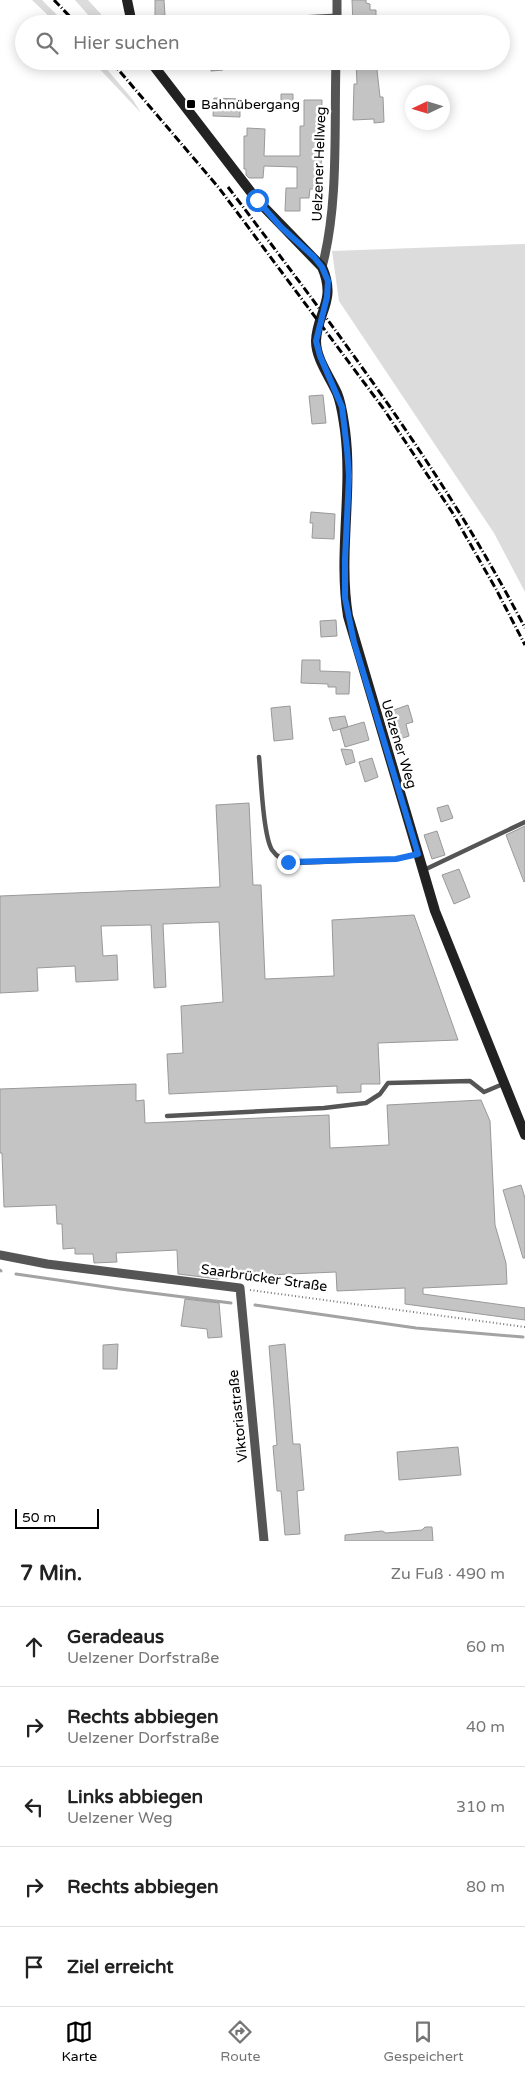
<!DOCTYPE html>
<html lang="de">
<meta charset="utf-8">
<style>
:root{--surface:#fff;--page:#f2f2f2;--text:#222;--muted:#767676;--line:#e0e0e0;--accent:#000}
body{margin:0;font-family:"Varela Round",sans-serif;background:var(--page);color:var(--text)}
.compass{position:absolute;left:405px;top:85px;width:45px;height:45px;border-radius:50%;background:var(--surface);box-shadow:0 2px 12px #0003;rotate:266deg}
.scale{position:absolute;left:15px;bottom:12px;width:84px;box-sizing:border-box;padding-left:5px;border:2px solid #000;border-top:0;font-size:14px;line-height:18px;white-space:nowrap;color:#000;-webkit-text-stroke:4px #fff;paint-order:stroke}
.stop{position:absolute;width:15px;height:15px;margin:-11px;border:4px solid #1a73e8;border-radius:50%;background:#fff}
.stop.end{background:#1a73e8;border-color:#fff;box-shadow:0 1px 5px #0008}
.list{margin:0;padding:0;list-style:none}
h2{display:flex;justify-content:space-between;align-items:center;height:65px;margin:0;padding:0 20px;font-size:21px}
h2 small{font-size:16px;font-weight:400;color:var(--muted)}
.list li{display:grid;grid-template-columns:32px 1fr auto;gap:15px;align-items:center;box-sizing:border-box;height:80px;padding:0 20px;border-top:1px solid var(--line)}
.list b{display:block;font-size:19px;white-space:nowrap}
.list p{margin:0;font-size:16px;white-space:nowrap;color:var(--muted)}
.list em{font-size:16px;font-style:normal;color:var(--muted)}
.icon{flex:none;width:28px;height:28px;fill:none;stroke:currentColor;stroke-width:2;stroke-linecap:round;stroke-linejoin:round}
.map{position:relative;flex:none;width:525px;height:1541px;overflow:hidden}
.search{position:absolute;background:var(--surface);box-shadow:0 2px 12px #0003;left:15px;right:15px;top:15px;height:55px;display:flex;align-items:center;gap:12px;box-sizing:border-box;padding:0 18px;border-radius:28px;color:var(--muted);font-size:19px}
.sheet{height:465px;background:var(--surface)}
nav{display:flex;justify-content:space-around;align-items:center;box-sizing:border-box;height:70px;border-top:1px solid var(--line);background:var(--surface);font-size:14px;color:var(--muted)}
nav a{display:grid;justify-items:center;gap:2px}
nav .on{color:var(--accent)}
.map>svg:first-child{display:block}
.green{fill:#dcdcdc}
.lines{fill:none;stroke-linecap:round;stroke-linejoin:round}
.stream{stroke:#a3a3a3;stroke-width:3}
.building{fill:#c4c4c4;stroke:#999}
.path{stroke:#777;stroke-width:2;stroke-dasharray:1 2.5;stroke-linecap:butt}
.lane{stroke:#555;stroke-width:4.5}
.street{stroke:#555;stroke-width:9}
.secondary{stroke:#222;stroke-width:10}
.rail{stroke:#000;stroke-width:3;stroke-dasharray:8 2.5 1 2.5;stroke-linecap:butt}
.route{stroke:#1a73e8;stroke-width:6}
.poi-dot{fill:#000;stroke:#fff;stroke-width:2}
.labels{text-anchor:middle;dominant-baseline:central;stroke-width:5;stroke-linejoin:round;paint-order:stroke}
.poi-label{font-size:14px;fill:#000;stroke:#fff;text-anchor:start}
.street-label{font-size:14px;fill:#000;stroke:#fff}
</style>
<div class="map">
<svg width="525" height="1541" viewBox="0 0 525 1541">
<rect width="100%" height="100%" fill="#fff"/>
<path class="green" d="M32,0H42L66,24H57Z
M75,0H88L110,24H96Z
M92,61H100L133,100L141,113Z
M525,244V592L494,533L339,301L332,251Z"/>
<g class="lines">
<path class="stream" d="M0,1270L1,1271
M16,1274L120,1289L231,1303
M255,1305L416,1328L523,1337"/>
</g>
<path class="building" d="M155,0H164L165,15L155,16Z
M352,0H366V3L370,4V10H376V20H374V24H353Z
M210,61H222L223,70L211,71Z
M356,61H376L380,97H383L384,122L374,123V119L353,120L354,84H357Z
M281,94H293V104H281Z
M214,98L240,99V117L213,116Z
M304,100H322L321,189H310L309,198H300V211H285L286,188H297V167L264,166L263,178H249L246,175V169H244V136H247V128L265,129L264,156H300V126H304Z
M323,395L326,423L312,424L309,396Z
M311,512L335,514L334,539L312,538L313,523H310Z
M336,620L337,636L321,637L320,621Z
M302,660H320V671L350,672L349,694H336V687H328V684L301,683Z
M408,705L413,722L406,724L409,736L397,740L388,712Z
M290,706L293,739L274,741L271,708Z
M345,716L348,727L333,731L329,718Z
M364,722L369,740L345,747L340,729Z
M341,749L352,750L355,762L346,765Z
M372,758L378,777L365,782L359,762Z
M249,803L253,885H261L265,979L334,976L332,920L414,915L458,1040L378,1043L380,1084H361V1092L337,1093V1086L169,1094L167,1054L183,1053L181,1006L223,1002L219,922L163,924L166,987L154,988L151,925L101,926L103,956L117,955L118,980L76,982L75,966L37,968L38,991L0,993V896L220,887L216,805Z
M448,805L453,818L441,822L437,808Z
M525,826V881L524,882L506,835Z
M437,831L445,855L432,859L424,835Z
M459,869L470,897L454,904L442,875Z
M136,1084V1101L144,1100L145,1123L329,1115L330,1148L389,1145L387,1105L481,1100L490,1121L495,1225L506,1263L507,1284L423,1288V1294L525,1308V1320L405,1304V1288L337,1291L336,1272L222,1277L218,1279L178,1274L177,1250L116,1253L117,1262L94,1263L93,1254H75V1248L63,1249L62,1224H57L56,1205L4,1207L2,1153H0V1089Z
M521,1185L525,1198V1258H523L503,1190Z
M185,1299L219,1303L222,1337L208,1338L207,1329L181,1326Z
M118,1344L117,1369H103V1345Z
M285,1344L293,1444H300L304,1490L297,1491L300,1534L285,1535L281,1491H277L273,1446L277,1445L269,1346Z
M458,1447L461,1475L399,1480L397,1452Z
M425,1527H432L433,1541H345V1535L382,1531L386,1533L422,1530Z"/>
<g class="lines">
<path class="path" d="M250,1290L525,1327"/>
<path class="lane" d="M259,757C261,777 263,835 272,850C278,859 287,862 296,863L396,859L418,854
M424,870L525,822
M167,1116L324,1108L366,1103L380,1094L388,1083L470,1081L484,1092L503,1084"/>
<path class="street" d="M223,24L337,18
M337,24V0
M322,267C339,204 334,127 336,61
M0,1255L47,1264L240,1288L264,1541"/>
<path class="secondary" d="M127,0L132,24
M150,61L257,200L322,267C337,301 317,312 316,341C316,359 330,377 337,393C342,405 343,418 345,430C353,492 338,555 348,616L435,911L525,1135"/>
<path class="rail" d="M54,0L77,24
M111,61L219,188L383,408L452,512L497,591L525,645
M228,187C336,330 442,468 525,628"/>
</g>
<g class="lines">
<path class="route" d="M257,200L281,227L314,257L322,267L328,281L327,297L316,341L320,356L342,407L347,449L349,476L345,559V598L354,642L418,854L396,859L288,862"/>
</g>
<rect class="poi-dot" x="186" y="99" width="10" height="10" rx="2.5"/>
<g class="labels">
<g class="poi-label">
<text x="201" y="104">Bahnübergang</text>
</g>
<g class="street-label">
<text transform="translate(319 164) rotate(-88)">Uelzener Hellweg</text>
<text transform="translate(399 744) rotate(73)">Uelzener Weg</text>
<text transform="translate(264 1278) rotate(8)">Saarbrücker Straße</text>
<text transform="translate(238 1416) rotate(-96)">Viktoriastraße</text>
</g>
</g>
</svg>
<svg class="compass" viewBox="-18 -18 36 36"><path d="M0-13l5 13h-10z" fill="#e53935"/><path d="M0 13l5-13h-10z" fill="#767676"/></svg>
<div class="scale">50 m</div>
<div class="stop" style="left:257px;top:200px"></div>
<div class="stop end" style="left:288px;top:862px"></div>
<div class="search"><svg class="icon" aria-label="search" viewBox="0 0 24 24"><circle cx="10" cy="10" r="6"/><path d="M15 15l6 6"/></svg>Hier suchen</div>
</div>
<section class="sheet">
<h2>7 Min.<small>Zu Fuß · 490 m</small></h2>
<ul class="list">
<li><svg class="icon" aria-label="ahead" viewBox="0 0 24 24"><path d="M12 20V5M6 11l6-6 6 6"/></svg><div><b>Geradeaus</b><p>Uelzener Dorfstraße</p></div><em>60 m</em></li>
<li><svg class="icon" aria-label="right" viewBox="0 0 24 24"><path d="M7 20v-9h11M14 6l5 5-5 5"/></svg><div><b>Rechts abbiegen</b><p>Uelzener Dorfstraße</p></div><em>40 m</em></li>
<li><svg class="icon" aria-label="left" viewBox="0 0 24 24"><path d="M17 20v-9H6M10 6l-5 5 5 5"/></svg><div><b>Links abbiegen</b><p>Uelzener Weg</p></div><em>310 m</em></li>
<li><svg class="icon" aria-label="right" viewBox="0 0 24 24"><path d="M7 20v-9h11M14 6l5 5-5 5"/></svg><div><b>Rechts abbiegen</b></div><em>80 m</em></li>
<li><svg class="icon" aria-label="arrive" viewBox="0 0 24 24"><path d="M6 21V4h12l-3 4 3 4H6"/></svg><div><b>Ziel erreicht</b></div></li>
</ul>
</section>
<nav>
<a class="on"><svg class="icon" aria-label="map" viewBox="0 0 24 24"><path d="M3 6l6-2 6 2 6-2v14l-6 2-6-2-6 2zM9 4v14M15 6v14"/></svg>Karte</a>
<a><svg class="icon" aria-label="directions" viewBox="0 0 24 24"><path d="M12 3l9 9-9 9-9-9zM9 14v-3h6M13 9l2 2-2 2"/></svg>Route</a>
<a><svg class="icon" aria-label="saved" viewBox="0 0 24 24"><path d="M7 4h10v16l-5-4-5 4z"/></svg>Gespeichert</a>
</nav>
